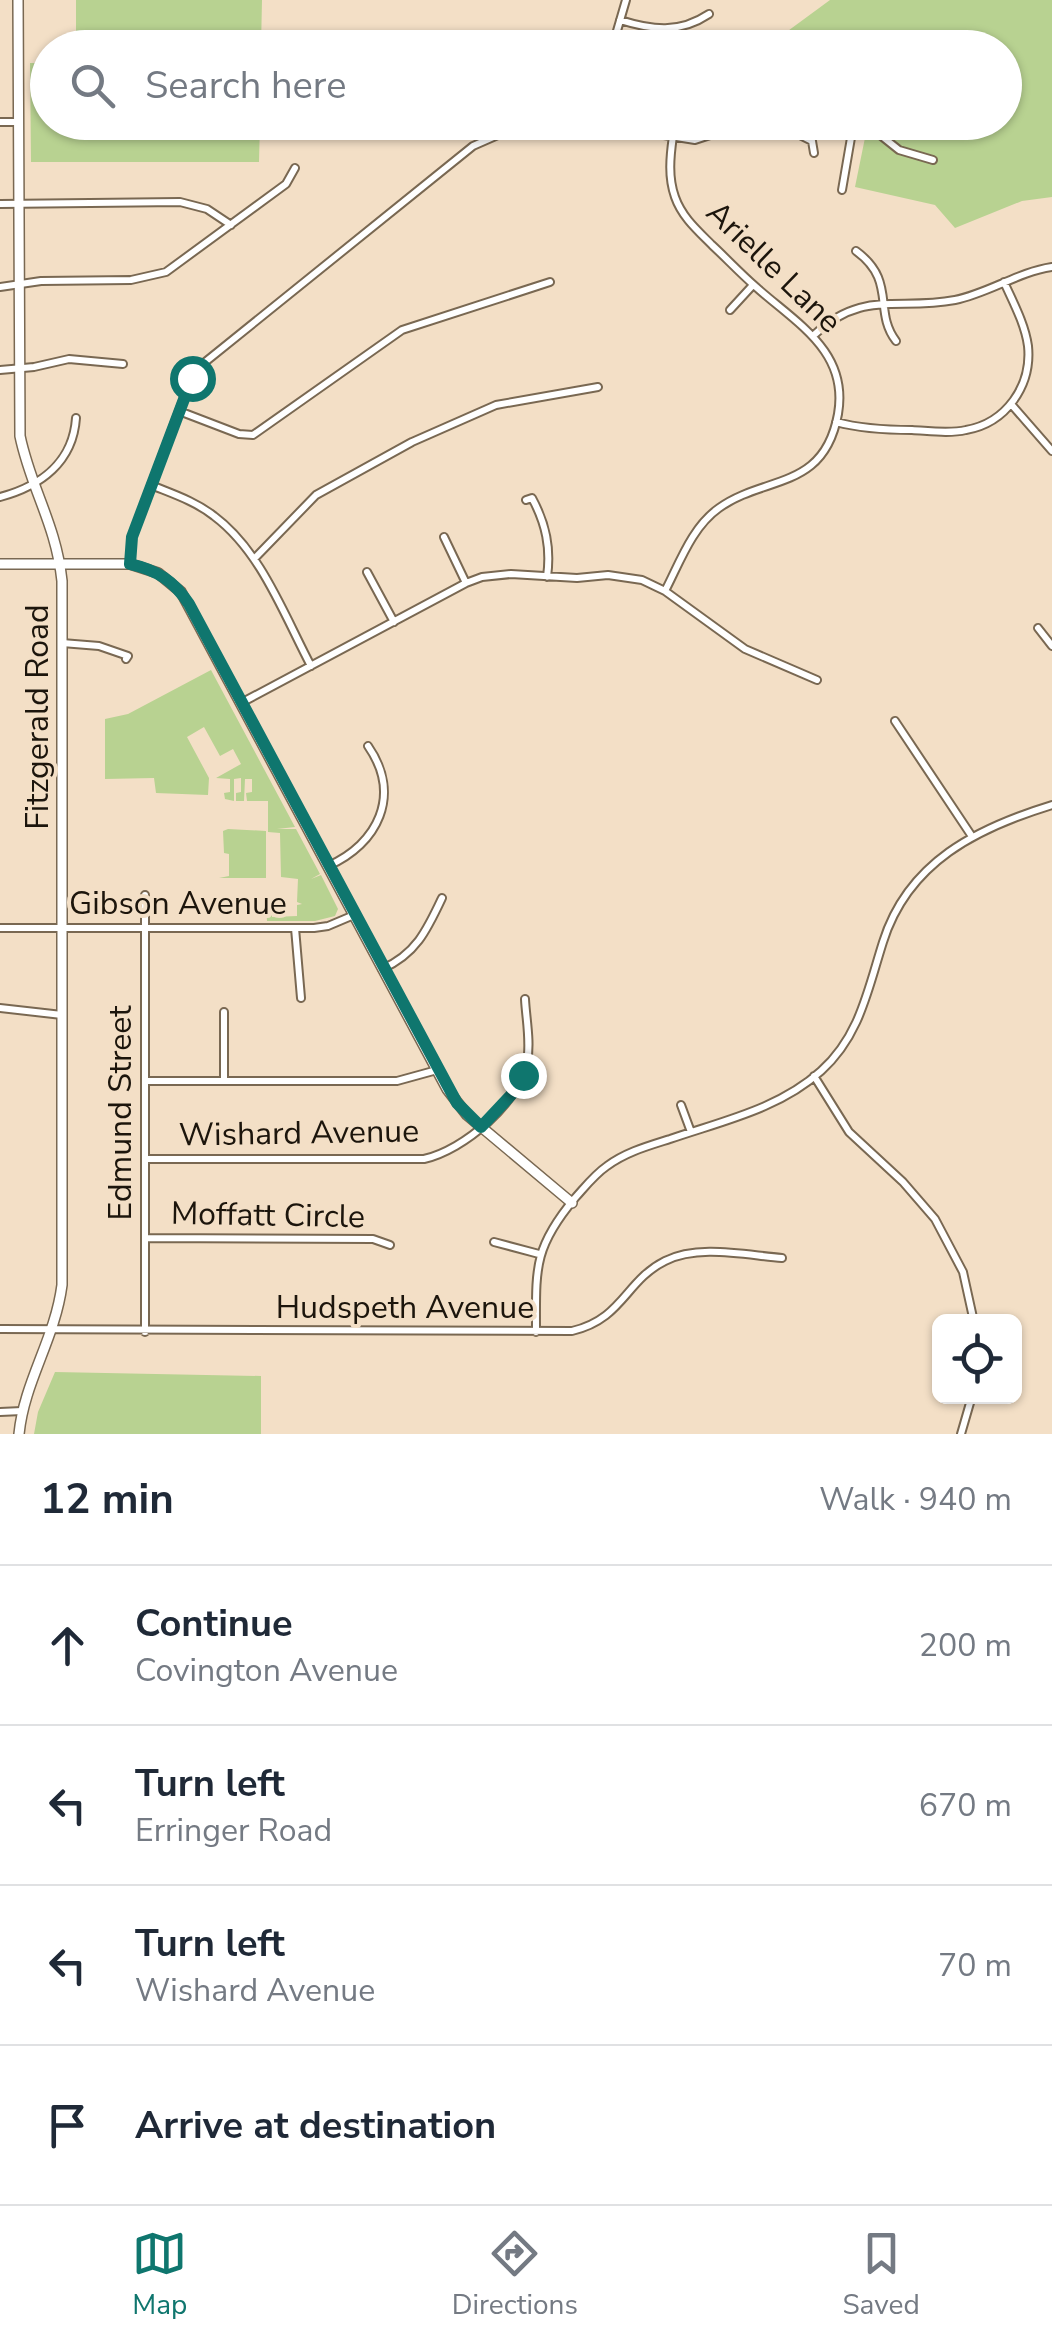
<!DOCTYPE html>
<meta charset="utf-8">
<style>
:root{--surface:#fff;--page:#f2f2f3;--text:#1f2937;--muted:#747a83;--line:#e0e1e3;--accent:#0f766e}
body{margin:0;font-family:"Nunito Sans",sans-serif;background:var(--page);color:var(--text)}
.controls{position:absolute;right:30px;bottom:30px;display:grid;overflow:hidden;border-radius:15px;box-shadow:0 2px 8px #0004}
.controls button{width:90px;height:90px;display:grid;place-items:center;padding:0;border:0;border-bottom:2px solid var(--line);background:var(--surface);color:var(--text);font:50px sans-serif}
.stop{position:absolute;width:30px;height:30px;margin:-22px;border:8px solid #0f766e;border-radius:50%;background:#fff}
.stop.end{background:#0f766e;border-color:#fff;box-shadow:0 2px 10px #0008}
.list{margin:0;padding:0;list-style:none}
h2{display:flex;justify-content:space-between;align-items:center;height:130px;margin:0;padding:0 40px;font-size:42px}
h2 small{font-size:32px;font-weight:400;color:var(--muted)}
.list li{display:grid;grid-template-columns:65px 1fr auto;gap:30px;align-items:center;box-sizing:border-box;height:160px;padding:0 40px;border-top:2px solid var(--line)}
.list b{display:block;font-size:38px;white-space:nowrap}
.list p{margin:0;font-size:32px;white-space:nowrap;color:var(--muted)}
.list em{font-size:32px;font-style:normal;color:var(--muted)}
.icon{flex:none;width:55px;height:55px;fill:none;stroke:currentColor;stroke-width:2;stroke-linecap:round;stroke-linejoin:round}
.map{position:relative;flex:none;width:1052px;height:1434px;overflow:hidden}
.search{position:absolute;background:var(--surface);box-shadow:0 2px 8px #0004;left:30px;right:30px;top:30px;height:110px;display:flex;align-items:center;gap:25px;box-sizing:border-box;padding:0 35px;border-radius:55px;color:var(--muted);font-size:38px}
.sheet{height:770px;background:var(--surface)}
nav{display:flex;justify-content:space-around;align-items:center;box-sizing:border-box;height:140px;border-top:2px solid var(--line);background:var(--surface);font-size:28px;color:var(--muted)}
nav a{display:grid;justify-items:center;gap:5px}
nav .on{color:var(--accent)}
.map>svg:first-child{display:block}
.green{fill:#b8d291}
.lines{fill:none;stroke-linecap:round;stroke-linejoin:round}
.street-casing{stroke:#796852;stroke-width:10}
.secondary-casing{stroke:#796852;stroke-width:12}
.street{stroke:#fff;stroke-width:6}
.secondary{stroke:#fff;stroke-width:9}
.route{stroke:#0f766e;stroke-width:12}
.labels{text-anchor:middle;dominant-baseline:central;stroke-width:8;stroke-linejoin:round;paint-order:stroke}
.street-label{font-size:32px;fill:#1c150c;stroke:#f3dfc6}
</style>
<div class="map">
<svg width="1052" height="1434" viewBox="0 0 1052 1434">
<rect width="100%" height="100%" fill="#f3dfc6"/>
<path class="green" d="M76,0H262L261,47H76Z
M830,0H1052V197L1022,201L955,228L935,205L855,187L868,123L1004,122V48H777L781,36Z
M30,63H47L48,122L260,123L259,162H31Z
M211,670L295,827L277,829H296L320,874L311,879L321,875L338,909L335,916L315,921H267L266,906H272V917L297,916V905L302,904L297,902L298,879L281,877L280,833L268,832V801H247L246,793L252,792V779H245L244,801H236V793L241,792V778L234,779V801L225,799L224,793L230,792V779L216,778L241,764L233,749L220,756L204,727L187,737L209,778L208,795L156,793L154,778L105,779V719L128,714Z
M228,829L266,831V878H219L229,876V854L224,853L223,831Z
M55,1372L261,1376V1434H34L38,1412Z"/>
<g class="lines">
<defs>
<path id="street" d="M620,20C652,30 679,34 709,14
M612,48L626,0
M0,122H18
M754,122L798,134L812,141L814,153
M827,122L852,132L874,130L899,150L933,160
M842,190L852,132
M0,204L180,202L207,209L231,225
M856,251C897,281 873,311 896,341
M0,287L41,281L131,280L166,272L286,184L295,168
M730,310L753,285
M814,335C862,289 898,311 955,300C989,293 1018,272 1052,267
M0,370L34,367L69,359L123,364
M1011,404L1052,451
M179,411L239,434L253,435L402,330L550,282
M836,422C862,429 886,430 912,430C930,431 949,434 966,430C1006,423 1032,386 1028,346C1025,324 1013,302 1004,282
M151,485C173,494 195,501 214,516C261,551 284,615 311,666
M0,497C41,486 73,462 76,418
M526,500L532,498C546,524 551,548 547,577
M444,537L466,583
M254,559L316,495L412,442L496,405L598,387
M130,564L132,537L188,387L199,367L473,146L498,135L525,132L639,131L695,140L750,122
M367,572L394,622
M665,591C680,562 692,527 719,508C765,475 824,491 838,414C849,351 796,323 756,287C741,274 727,259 712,245C697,230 682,217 675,197C668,177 670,157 673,136
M1038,628L1052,646
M62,643L99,646L128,656L126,659
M241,703L466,583L482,577L511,574L577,578L608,575L642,580L665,591L745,649L817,680
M895,721L971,835
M328,866C378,844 402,795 368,746
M145,895V1332
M0,928H314L328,926L354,915
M295,928L301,998
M382,969C416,954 427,930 442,898
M0,1008L62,1015
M224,1012V1081
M814,1076L849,1132L903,1182L935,1219L963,1272L974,1322
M145,1081H397L437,1070
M681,1105L691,1132
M145,1159H424C464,1150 519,1103 527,1062C531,1042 526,1019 525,999
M145,1238L373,1239L390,1245
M494,1242L539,1254
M0,1329L572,1331C623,1319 625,1281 665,1261C698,1244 745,1255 782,1258
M536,1332C536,1269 533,1248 575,1198C585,1187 594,1175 607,1166C626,1152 648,1146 670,1139C722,1121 779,1109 821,1071C860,1036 868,989 883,942C908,862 977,828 1052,805
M0,1412L22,1411
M961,1434L972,1396"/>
<path id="secondary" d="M18,0L20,436C31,489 56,524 62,581V1285C55,1339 24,1382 19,1434
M0,564H130L158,573L181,592L447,1089L467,1115L572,1203"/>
</defs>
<use href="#street" class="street-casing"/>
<use href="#secondary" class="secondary-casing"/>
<use href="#street" class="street"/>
<use href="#secondary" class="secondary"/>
</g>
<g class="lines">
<path class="route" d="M192,378L132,537L130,564C157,570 174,581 189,604L457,1103L481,1127L512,1094L523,1075"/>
</g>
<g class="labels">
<g class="street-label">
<text transform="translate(774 267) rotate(44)">Arielle Lane</text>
<text transform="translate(37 717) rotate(-90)">Fitzgerald Road</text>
<text x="178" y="903">Gibson Avenue</text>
<text transform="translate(120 1113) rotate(-90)">Edmund Street</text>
<text transform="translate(299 1133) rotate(-1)">Wishard Avenue</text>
<text transform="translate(268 1215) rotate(1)">Moffatt Circle</text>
<text x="405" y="1307">Hudspeth Avenue</text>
</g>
</g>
</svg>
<div class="controls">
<button><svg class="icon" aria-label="locate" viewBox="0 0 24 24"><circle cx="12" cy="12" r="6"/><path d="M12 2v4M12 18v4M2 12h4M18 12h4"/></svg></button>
</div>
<div class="stop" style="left:192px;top:378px"></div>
<div class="stop end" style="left:523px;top:1075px"></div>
<div class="search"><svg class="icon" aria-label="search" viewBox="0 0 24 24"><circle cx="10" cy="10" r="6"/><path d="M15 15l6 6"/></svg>Search here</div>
</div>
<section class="sheet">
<h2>12 min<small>Walk · 940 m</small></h2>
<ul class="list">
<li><svg class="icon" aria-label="ahead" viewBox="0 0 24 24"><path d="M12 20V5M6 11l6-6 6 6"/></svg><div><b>Continue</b><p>Covington Avenue</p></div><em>200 m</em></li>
<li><svg class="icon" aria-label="left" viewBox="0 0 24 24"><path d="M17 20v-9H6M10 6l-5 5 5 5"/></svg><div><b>Turn left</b><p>Erringer Road</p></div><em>670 m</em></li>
<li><svg class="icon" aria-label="left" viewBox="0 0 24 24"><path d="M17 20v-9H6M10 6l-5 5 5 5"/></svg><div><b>Turn left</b><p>Wishard Avenue</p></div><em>70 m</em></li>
<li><svg class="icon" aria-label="arrive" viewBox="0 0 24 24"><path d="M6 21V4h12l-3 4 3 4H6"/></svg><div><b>Arrive at destination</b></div></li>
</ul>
</section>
<nav>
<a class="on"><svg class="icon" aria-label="map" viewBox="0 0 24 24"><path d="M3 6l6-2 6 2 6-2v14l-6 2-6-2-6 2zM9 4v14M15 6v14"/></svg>Map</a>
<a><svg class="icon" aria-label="directions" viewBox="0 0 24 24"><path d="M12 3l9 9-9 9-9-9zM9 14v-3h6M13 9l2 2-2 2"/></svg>Directions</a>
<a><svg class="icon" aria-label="saved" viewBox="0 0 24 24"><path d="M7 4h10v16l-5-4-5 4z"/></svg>Saved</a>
</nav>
